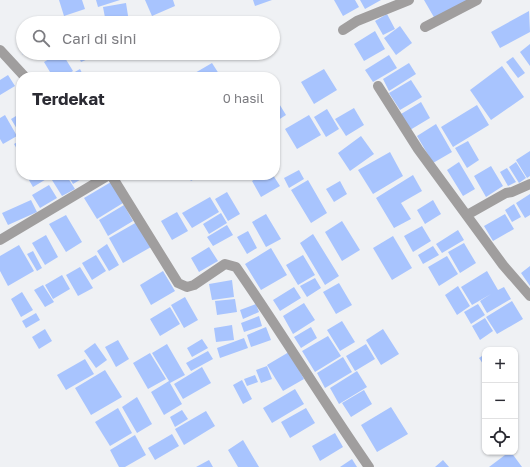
<!DOCTYPE html>
<html lang="id">
<meta charset="utf-8">
<style>
:root{--surface:#fff;--page:#f2f2f3;--text:#2b2b33;--muted:#7c7c81;--line:#e1e1e2}
body{margin:0;font-family:"Golos Text",sans-serif;background:var(--page);color:var(--text)}
.controls{position:absolute;right:12px;bottom:12px;display:grid;overflow:hidden;border-radius:8px;box-shadow:0 1px 3px #0004}
.controls button{width:36px;height:36px;display:grid;place-items:center;padding:0;border:0;border-bottom:1px solid var(--line);background:var(--surface);color:var(--text);font:20px sans-serif}
.list{margin:0;padding:0;list-style:none}
h2{display:flex;justify-content:space-between;align-items:center;height:52px;margin:0;padding:0 16px;font-size:17px}
h2 small{font-size:13px;font-weight:400;color:var(--muted)}
.icon{flex:none;width:22px;height:22px;fill:none;stroke:currentColor;stroke-width:2;stroke-linecap:round;stroke-linejoin:round}
.map{position:relative;flex:none;width:530px;height:467px;overflow:hidden}
.search{position:absolute;background:var(--surface);box-shadow:0 1px 3px #0004;left:16px;top:16px;width:264px;height:44px;display:flex;align-items:center;gap:10px;box-sizing:border-box;padding:0 14px;border-radius:22px;color:var(--muted);font-size:15px}
.panel{position:absolute;background:var(--surface);box-shadow:0 1px 3px #0004;left:16px;top:72px;width:264px;height:108px;border-radius:16px}
.map>svg:first-child{display:block}
.building{fill:#a8c4fe}
.lines{fill:none;stroke-linecap:round;stroke-linejoin:round}
.street{stroke:#a09e9e;stroke-width:10}
</style>
<div class="map">
<svg width="530" height="467" viewBox="0 0 530 467">
<rect width="100%" height="100%" fill="#eff1f4"/>
<path class="building" d="M59,0H82L85,9L64,16Z
M96,0H120L98,7Z
M145,0H173L175,6L152,16Z
M253,0H272L255,6Z
M334,0H355L359,7L343,16Z
M360,0H381L365,9Z
M424,0H469L435,19Z
M126,3L129,22L106,23L103,7Z
M529,11L530,32L500,48L491,32Z
M387,14L395,29L383,35L375,21Z
M400,26L412,43L396,55L384,38Z
M375,31L385,49L364,61L354,44Z
M23,39V55L17,42Z
M530,44V66L520,52Z
M59,53H62L73,71L63,77H53L44,62Z
M77,53H102L81,62Z
M389,55L397,68L373,82L365,70Z
M513,57L525,73L518,78L506,62Z
M212,63L221,77H188Z
M409,63L416,74L389,91L383,79Z
M502,66L524,97L491,120L470,90Z
M80,69L84,77H66Z
M324,69L337,90L314,104L301,82Z
M8,75L15,86L0,95V80Z
M411,80L422,97L400,110L389,93Z
M275,97L286,115L275,122Z
M421,102L430,118L410,130L401,114Z
M477,105L489,125L453,147L441,127Z
M354,108L364,125L346,136L335,119Z
M327,109L339,129L326,137L314,117Z
M21,113V133L20,134L11,119Z
M5,115L17,136L3,144L0,139V118Z
M309,115L321,135L297,149L285,129Z
M436,124L452,152L433,163L417,136Z
M361,136L374,154L350,171L338,153Z
M21,140V156L14,144Z
M468,141L479,160L467,168L455,148Z
M530,151V176L527,178L516,160Z
M390,152L403,176L373,194L358,170Z
M459,162L475,189L463,196L447,170Z
M516,162L526,178L519,183L509,167Z
M491,166L503,186L486,197L474,176Z
M507,168L516,182L508,186L500,172Z
M299,170L304,179L289,188L284,178Z
M26,175H53L33,187Z
M61,175H66L75,189L62,196L52,180Z
M68,175H88L73,184Z
M187,175H201L191,181Z
M262,175H273L280,186L261,197L252,181Z
M413,175L422,191L401,203L411,219L394,228L376,198Z
M308,180L327,213L311,223L291,190Z
M340,181L347,194L334,202L326,189Z
M111,182L123,203L97,219L84,198Z
M49,185L57,198L40,208L32,195Z
M227,192L240,214L228,221L215,199Z
M530,194V215L525,218L516,203Z
M210,197L219,212L192,228L182,213Z
M31,200L37,212L8,225L2,213Z
M433,200L441,214L425,224L417,210Z
M514,204L521,217L512,222L505,210Z
M124,205L133,221L108,236L99,220Z
M177,212L188,231L172,240L161,221Z
M221,213L227,223L209,234L203,224Z
M266,214L281,239L266,247L252,222Z
M505,214L514,229L493,241L484,226Z
M66,215L82,242L66,252L49,224Z
M342,221L360,250L342,261L325,232Z
M137,222L151,247L123,263L109,238Z
M227,225L233,235L213,246L207,237Z
M422,226L431,241L413,252L404,236Z
M458,230L464,240L442,253L436,244Z
M248,231L257,248L247,254L237,237Z
M313,234L339,276L325,285L300,243Z
M46,235L58,257L45,265L32,243Z
M393,236L412,268L392,280L373,248Z
M464,243L476,263L460,273L448,252Z
M107,244L119,265L109,271L97,251Z
M19,245L34,271L8,286L0,271V256Z
M433,246L439,255L423,264L418,255Z
M209,247L218,261L199,272L191,258Z
M271,248L287,275L261,290L245,264Z
M33,251L42,268L37,271L27,254Z
M96,255L106,271L92,280L82,263Z
M303,255L315,275L298,285L286,265Z
M447,256L458,274L439,286L428,267Z
M530,266V286L521,273Z
M80,267L93,288L78,296L66,275Z
M163,271L175,291L151,305L140,285Z
M487,271L498,290L504,287L511,299L487,313L480,301L491,294L472,305L461,287Z
M62,275L70,289L53,299L45,285Z
M315,278L321,288L307,297L300,286Z
M232,280L234,297L212,300L209,284Z
M339,283L352,305L336,314L323,292Z
M43,285L54,302L45,307L34,290Z
M458,286L470,306L457,315L445,295Z
M294,287L301,298L280,311L273,300Z
M22,292L33,310L21,317L11,299Z
M185,297L198,320L184,328L171,305Z
M235,299L237,312L217,315L215,301Z
M512,301L523,319L497,334L486,317Z
M304,303L315,320L293,334L283,316Z
M256,304L259,312L243,319L240,310Z
M478,304L485,315L471,324L464,312Z
M170,307L180,324L160,336L150,319Z
M36,313L40,320L26,328L22,321Z
M259,316L262,326L244,332L241,323Z
M485,318L493,331L480,340L472,326Z
M342,321L355,342L340,351L327,330Z
M232,325L234,340L216,342L214,328Z
M266,327L271,340L251,347L247,335Z
M311,327L317,338L301,348L294,337Z
M45,329L52,341L39,349L32,337Z
M383,329L399,354L381,365L366,340Z
M328,336L341,356L315,372L302,351Z
M244,338L248,348L220,358L217,348Z
M202,339L208,348L192,357L187,348Z
M118,340L129,359L116,367L105,347Z
M95,343L107,360L96,368L84,351Z
M167,344L185,375L170,383L182,404L164,415L151,392L169,381L152,353Z
M366,344L375,359L355,371L346,356Z
M208,351L213,359L191,371L186,363Z
M289,352L304,379L283,391L267,365Z
M150,353L166,379L148,389L133,363Z
M485,354V367L479,358Z
M343,357L352,372L325,388L317,373Z
M85,359L94,374L66,390L57,375Z
M267,366L272,379L261,383L256,370Z
M202,367L211,383L183,399L174,384Z
M105,370L122,397L91,415L75,388Z
M357,371L367,387L339,404L330,388Z
M255,375L258,382L247,386L244,379Z
M242,380L252,399L243,404L233,385Z
M295,389L304,404L272,423L263,408Z
M364,390L372,404L351,417L342,403Z
M137,397L152,424L137,433L122,407Z
M391,407L408,434L377,452L361,425Z
M118,408L132,433L110,446L95,422Z
M306,408L315,423L290,438L281,422Z
M182,410L188,419L175,427L170,417Z
M206,411L215,426L184,445L175,429Z
M335,433L343,447L320,461L312,446Z
M172,434L179,446L155,460L148,448Z
M135,435L146,455L125,467H119L110,450Z
M243,440L259,467H238L228,450Z
M509,452H511L522,467H489Z
M352,459L357,467H340Z
M209,460L213,467H196Z
M443,460L449,467H435Z"/>
<g class="lines">
<path class="street" d="M425,27L477,0
M343,30L357,21L409,0
M0,50L25,77
M378,86L418,149L503,265L530,296
M111,175L178,283L187,287L194,285L225,264L236,267C282,333 323,401 369,467
M467,215L506,193L512,192L530,184
M0,240L109,175"/>
</g>
</svg>
<div class="controls">
<button>+</button>
<button>−</button>
<button><svg class="icon" aria-label="locate" viewBox="0 0 24 24"><circle cx="12" cy="12" r="6"/><path d="M12 2v4M12 18v4M2 12h4M18 12h4"/></svg></button>
</div>
<div class="search"><svg class="icon" aria-label="search" viewBox="0 0 24 24"><circle cx="10" cy="10" r="6"/><path d="M15 15l6 6"/></svg>Cari di sini</div>
<section class="panel">
<h2>Terdekat<small>0 hasil</small></h2>
<ul class="list">
</ul>
</section>
</div>
